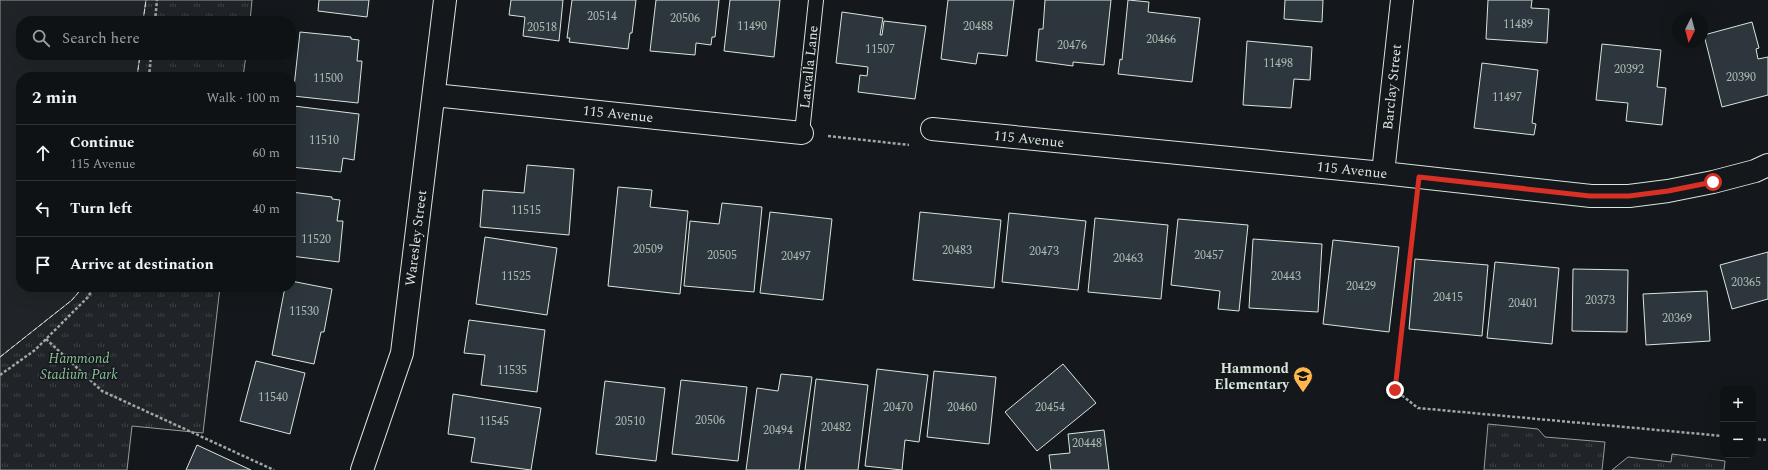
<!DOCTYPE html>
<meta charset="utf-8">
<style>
:root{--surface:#0f1215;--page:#181b1e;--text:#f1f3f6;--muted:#9b9ea0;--line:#2f3234}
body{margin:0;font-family:Spectral,serif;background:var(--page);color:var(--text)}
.controls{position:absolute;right:12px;bottom:12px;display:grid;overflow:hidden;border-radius:8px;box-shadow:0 4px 16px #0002}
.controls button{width:36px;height:36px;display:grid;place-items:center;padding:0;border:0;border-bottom:1px solid var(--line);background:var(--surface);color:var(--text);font:20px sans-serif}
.compass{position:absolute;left:1672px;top:12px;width:36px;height:36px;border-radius:50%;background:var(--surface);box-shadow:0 4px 16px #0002;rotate:186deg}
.stop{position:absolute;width:12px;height:12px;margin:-9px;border:3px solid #d93025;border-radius:50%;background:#fff}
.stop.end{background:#d93025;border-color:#fff;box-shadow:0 1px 4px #0008}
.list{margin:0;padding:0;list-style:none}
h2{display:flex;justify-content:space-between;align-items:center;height:52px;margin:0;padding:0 16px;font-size:17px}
h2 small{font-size:13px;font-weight:400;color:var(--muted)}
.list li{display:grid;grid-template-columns:26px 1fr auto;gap:12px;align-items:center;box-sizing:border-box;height:56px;padding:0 16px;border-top:1px solid var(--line)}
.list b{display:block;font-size:15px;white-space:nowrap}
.list p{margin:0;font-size:13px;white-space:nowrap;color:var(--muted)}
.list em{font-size:13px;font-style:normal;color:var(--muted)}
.icon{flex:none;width:22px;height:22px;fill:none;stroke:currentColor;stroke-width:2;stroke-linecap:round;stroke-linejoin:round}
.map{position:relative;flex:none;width:1768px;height:470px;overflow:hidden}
.search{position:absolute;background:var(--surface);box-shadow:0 4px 16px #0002;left:16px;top:16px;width:280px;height:44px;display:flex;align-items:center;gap:10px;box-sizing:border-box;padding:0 14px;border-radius:16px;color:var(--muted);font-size:15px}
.panel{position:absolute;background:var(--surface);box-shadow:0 4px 16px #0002;left:16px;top:72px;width:280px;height:220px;border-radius:16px}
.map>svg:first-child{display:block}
.park{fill:url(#park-tufts);stroke:#939e99}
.pitch{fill:#202428;stroke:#939e99}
.building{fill:#2c363c;stroke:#d8e6dc}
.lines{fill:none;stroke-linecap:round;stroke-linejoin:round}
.service-casing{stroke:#d8e6dc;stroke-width:16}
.minor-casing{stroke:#d8e6dc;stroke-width:24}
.path{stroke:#9da8a2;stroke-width:2.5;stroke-dasharray:3 2;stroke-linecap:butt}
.service{stroke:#14181c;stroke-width:14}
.minor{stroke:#14181c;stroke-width:22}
.fence{stroke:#d8e6dc;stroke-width:1;stroke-dasharray:5 2;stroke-linecap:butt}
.route{stroke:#d93025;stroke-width:5}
.labels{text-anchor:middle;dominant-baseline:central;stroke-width:3;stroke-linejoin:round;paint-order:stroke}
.number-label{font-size:12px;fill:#adbab4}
.street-label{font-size:14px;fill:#d8e6dc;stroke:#14181c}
.park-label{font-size:14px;font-style:italic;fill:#8ac095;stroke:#14181c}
.poi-label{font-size:14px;font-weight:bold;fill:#d8e6dc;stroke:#14181c;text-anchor:end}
</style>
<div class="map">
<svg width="1768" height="470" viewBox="0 0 1768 470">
<defs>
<pattern id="park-tufts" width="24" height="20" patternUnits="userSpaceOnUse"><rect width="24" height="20" fill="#202428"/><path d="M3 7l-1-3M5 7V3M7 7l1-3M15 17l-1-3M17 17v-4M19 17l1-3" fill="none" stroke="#404447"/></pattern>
</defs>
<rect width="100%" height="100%" fill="#14181c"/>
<path class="park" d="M0,0H252L250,21H21V55H246L243,77H21V287H220L203,433L132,426L127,470H0Z
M1488,424L1538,429L1545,437L1605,442L1602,470H1484Z
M1672,454L1725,461L1724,470H1612L1628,457L1671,462Z"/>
<path class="pitch" d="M0,0H146L143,21H21V55H140L137,77H21V287H83L72,300L0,357Z"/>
<path class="building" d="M319,0H369L367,17L318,11Z
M511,0H563L559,41L523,36L525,17L509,15Z
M572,0H636L632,33H630L628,49L569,42L570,38H567Z
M656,0H719L715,37H712L711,45L696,43L695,55L650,51Z
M730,0H780L774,57L724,51Z
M948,0H1014L1007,56L978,53L976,64L941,59Z
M1045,0H1111L1104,65L1073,62V66L1036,61L1039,29H1043Z
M1128,0L1149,2L1148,12L1200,18L1192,82L1118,74L1120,59L1122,60Z
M1285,0H1323L1322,22L1284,19Z
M1488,0H1532L1531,8L1549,9L1547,43L1486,39Z
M842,12L883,18L880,35H882L884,21L926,26L915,99L858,92L860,75L867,76L868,67L836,63Z
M1752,22L1759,48L1756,49L1758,59L1768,57V95L1722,107L1704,35Z
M300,32L351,37V39L359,40L357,61H362L358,103L293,96Z
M1247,41L1312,47L1310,80L1294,79L1291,108L1243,105Z
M1602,44L1661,50L1657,87L1666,88L1662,125L1626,121L1628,103L1596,100Z
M1482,63L1538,70L1532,123L1536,124L1534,135L1474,128Z
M294,106L359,114L354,160L343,158L341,172L291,167V122H293Z
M527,165L574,169L569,235L480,227L483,190L524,193Z
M618,187L652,190L650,207L688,211L680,294L608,286Z
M291,192L332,197V199L340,200L337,221H343L339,262L291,256Z
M722,203L762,207L754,292L684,286L690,221L719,224Z
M770,212L832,219L823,300L760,293Z
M920,212L1001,220L994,288L913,280Z
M1009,213L1086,221L1078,290L1002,282Z
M1095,218L1168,225L1161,299L1088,292Z
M1178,219L1248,225L1239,311L1218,309L1220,291L1171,285Z
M485,237L557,248L547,315L476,304Z
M1253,239L1322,244L1318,312L1249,308Z
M1333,240L1399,247L1389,332L1323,324Z
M1768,252V299L1732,309L1720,265Z
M1415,259L1488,265L1482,336L1409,329Z
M1495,262L1559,268L1552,344L1487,338Z
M1573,269L1628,270L1627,332L1572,331Z
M291,281L332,289L324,332H321L314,364L272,355L285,287H291Z
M1707,291L1710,341L1646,345L1643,294Z
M469,320L545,330L537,392L481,385L485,355L464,353Z
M256,361L305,373L290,434L240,421Z
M1063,364L1096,403L1037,451L1005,412Z
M877,369L928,375L919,442L905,440L902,470L865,466Z
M934,371L996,377L989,444L927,437Z
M781,374L812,377L799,470H746L757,388L778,391Z
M816,379L868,385L858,470H805Z
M681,380L747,387L738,461L672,454Z
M605,381L665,388L656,461L596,454Z
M453,394L541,408L531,470L471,462L475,438L448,434Z
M1104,430L1109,470H1051L1049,455L1070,453L1068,434Z
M197,445L251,470H186Z"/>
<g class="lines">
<defs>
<path id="service" d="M802,133L816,0"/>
<path id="minor" d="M434,95L802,133
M932,129L1383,173L1591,196H1629L1668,191L1713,182L1755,171L1768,165
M1383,173L1402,0
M362,470L402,353L445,0"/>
</defs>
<use href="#service" class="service-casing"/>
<use href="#minor" class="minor-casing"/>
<path class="path" d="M155,21L157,0
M149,77L151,55
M828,136L909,145
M1416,205L1395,390L1418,408L1723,436
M46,339L102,391L274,470
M0,375L35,350L88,297L94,287
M1753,439L1768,440"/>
<use href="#service" class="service"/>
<use href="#minor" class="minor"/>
<path class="fence" d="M143,21L146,0
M137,77L140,55
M0,357L72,300L83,287"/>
</g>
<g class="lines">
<path class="route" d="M1395,390L1419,177L1590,196H1629L1668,191L1713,182"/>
</g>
<defs>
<symbol id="school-pin" viewBox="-11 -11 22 30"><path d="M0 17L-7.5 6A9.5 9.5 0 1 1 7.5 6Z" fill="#ffb74d" stroke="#14181c"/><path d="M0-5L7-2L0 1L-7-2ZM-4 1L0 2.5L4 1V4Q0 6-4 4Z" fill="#111"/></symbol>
</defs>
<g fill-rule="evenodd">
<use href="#school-pin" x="1292" y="365" width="22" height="30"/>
</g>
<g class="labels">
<g class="number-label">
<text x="602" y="16">20514</text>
<text x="685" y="18">20506</text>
<text x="1518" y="24">11489</text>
<text x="752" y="26">11490</text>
<text x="978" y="26">20488</text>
<text x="542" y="27">20518</text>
<text x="1161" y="39">20466</text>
<text x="1072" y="45">20476</text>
<text x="880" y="49">11507</text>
<text x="1278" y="63">11498</text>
<text x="1629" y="69">20392</text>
<text x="1741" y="77">20390</text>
<text x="328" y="78">11500</text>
<text x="1507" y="97">11497</text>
<text x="324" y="140">11510</text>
<text x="526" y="210">11515</text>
<text x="316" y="239">11520</text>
<text x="648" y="249">20509</text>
<text x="957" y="250">20483</text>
<text x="1044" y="251">20473</text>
<text x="722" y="255">20505</text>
<text x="1209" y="255">20457</text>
<text x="796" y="256">20497</text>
<text x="1128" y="258">20463</text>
<text x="516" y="276">11525</text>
<text x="1286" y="276">20443</text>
<text x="1746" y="282">20365</text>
<text x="1361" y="286">20429</text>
<text x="1448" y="297">20415</text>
<text x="1600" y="300">20373</text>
<text x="1523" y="303">20401</text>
<text x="304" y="311">11530</text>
<text x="1677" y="318">20369</text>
<text x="512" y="370">11535</text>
<text x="273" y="397">11540</text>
<text x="898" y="407">20470</text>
<text x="962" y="407">20460</text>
<text x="1050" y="407">20454</text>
<text x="710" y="420">20506</text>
<text x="494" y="421">11545</text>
<text x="630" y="421">20510</text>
<text x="836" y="427">20482</text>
<text x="778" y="430">20494</text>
<text x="1087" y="443">20448</text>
</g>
<g class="street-label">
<text transform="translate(809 67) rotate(-84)">Latvalla Lane</text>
<text transform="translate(1392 87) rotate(-84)">Barclay Street</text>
<text transform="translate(618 114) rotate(6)">115 Avenue</text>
<text transform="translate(1029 139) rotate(6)">115 Avenue</text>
<text transform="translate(1352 170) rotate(6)">115 Avenue</text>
<text transform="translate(416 238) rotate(-83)">Waresley Street</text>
</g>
<g class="park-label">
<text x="79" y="358">Hammond<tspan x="79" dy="16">Stadium Park</tspan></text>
</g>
<g class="poi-label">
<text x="1289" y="368">Hammond<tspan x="1289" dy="16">Elementary</tspan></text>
</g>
</g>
</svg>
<div class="controls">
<button>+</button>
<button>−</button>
</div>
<svg class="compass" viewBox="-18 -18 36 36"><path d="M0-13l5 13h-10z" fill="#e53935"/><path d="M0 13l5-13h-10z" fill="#9b9ea0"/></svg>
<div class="stop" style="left:1713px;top:182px"></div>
<div class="stop end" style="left:1395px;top:390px"></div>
<div class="search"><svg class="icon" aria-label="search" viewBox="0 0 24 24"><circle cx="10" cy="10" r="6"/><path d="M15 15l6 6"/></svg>Search here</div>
<section class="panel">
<h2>2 min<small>Walk · 100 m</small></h2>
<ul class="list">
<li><svg class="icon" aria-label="ahead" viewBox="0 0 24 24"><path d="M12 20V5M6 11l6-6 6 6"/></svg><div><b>Continue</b><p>115 Avenue</p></div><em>60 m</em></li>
<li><svg class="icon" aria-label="left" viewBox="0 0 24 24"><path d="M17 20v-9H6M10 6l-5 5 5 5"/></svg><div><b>Turn left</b></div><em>40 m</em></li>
<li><svg class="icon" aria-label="arrive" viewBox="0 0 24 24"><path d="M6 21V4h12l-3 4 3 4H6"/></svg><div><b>Arrive at destination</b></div></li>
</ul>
</section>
</div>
